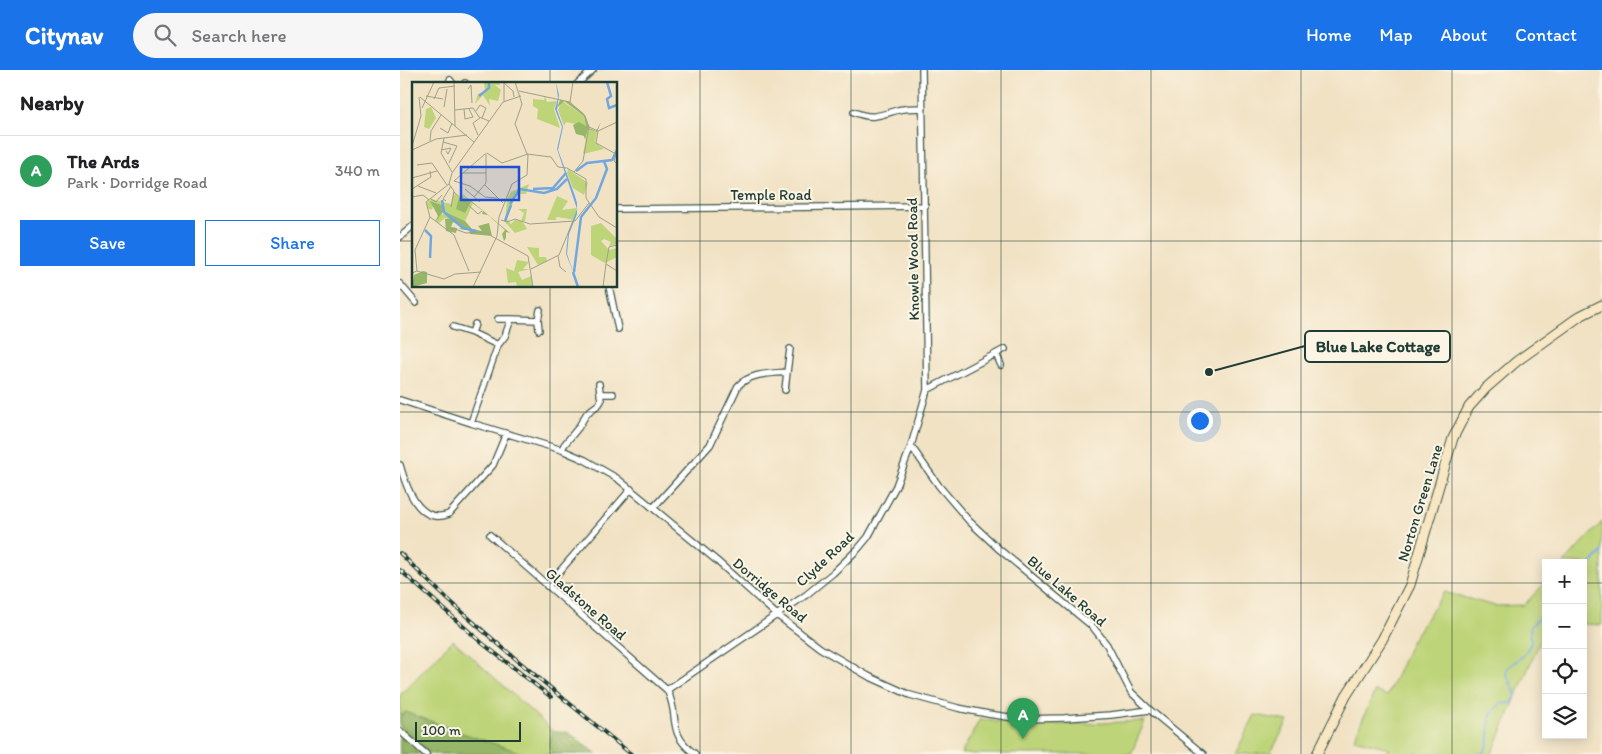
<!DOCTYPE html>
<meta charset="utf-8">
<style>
:root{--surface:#fff;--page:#f6f6f6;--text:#202124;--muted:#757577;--line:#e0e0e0;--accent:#1a73e8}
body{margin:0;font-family:Itim,sans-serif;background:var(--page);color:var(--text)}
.controls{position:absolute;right:15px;bottom:15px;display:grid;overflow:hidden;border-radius:0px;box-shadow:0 2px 12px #0003}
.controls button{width:45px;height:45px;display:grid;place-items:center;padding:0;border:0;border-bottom:1px solid var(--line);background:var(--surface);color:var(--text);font:25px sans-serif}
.scale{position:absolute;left:15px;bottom:12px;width:106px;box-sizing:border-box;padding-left:5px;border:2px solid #1f3d34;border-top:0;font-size:14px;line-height:18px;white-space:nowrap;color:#1f3d34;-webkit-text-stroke:4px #fcf5e5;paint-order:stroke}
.you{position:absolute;left:799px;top:350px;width:18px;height:18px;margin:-12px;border:4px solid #fff;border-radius:50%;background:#1a73e8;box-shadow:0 0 0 8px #1a73e833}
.badge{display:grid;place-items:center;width:32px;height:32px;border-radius:50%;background:var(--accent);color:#fff;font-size:16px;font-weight:700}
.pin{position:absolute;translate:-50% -41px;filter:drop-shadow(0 1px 2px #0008)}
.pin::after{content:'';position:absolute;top:26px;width:18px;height:15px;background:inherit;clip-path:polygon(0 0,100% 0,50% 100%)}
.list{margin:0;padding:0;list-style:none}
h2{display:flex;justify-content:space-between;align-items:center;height:65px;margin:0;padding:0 20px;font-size:21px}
h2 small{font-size:16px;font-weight:400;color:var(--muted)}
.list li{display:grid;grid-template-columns:32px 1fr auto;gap:15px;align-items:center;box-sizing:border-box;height:70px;padding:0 20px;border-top:1px solid var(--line)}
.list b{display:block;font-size:19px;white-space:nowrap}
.list p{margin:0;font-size:16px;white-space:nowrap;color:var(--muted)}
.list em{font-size:16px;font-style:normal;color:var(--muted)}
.actions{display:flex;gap:10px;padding:15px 20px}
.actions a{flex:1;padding:11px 0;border:1px solid var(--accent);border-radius:0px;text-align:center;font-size:18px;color:var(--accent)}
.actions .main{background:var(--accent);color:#fff}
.icon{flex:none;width:28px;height:28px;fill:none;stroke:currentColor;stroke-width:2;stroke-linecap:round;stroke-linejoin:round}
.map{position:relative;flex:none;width:1202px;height:684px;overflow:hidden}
header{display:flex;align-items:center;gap:30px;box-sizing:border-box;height:70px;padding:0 25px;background:var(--accent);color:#fff}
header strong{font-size:24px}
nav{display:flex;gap:28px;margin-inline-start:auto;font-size:18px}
.search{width:350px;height:45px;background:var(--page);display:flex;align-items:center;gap:12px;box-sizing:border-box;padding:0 18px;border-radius:28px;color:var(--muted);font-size:19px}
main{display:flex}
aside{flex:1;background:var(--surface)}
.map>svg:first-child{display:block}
.green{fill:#bdd478;stroke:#6e8856}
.forest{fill:#96b668;stroke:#5a7a4e}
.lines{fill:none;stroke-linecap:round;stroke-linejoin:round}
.stream{stroke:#72a6df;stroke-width:2}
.street-casing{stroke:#3e564a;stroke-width:8}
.secondary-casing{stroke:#3e564a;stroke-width:11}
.street{stroke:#fff;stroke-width:5.5}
.secondary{stroke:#f9e7c3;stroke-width:9}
.rail-casing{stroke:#1f3d34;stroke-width:4}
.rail{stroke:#fcf5e5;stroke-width:2;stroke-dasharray:5.5;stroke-linecap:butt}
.grid{fill:none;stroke:#1f3d34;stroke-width:1;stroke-opacity:0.55}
.labels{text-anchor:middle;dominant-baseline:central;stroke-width:4;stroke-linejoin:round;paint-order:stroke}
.street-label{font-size:15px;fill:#1f3d34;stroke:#fcf5e5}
.inset-river{fill:none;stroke:#72a6df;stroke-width:2.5}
.inset-road{fill:none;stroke:#9da08a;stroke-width:1}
.view{fill:#1d4ed8;fill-opacity:0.15;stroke:#1d4ed8;stroke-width:2.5}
.inset-edge{fill:none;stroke:#1f3d34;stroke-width:2.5}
.leader{fill:none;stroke:#1f3d34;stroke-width:2}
.callout-dot{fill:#1f3d34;stroke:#fcf5e5;stroke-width:2}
.callout{fill:#fcf5e5;stroke:#1f3d34;stroke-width:2}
.callout-label{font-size:16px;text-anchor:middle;font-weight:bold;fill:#1f3d34}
</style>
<header>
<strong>Citynav</strong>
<div class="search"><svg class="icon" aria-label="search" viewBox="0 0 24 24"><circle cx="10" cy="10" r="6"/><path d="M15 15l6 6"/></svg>Search here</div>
<nav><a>Home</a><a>Map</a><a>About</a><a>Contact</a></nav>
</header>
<main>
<aside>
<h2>Nearby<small></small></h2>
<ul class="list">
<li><span class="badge" style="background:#2e9e5b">A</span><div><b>The Ards</b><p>Park · Dorridge Road</p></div><em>340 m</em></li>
</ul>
<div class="actions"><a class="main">Save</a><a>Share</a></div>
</aside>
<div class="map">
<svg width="1202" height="684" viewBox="0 0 1202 684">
<rect width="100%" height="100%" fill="#fcf5e5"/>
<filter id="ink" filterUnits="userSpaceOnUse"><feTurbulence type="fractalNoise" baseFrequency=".02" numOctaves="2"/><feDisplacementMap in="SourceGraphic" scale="10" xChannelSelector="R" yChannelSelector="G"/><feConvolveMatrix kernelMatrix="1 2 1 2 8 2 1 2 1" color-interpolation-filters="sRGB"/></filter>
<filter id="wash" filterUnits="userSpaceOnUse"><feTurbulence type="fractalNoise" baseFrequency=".0096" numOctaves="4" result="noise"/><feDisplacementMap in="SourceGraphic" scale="20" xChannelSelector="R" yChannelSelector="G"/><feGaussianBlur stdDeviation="1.12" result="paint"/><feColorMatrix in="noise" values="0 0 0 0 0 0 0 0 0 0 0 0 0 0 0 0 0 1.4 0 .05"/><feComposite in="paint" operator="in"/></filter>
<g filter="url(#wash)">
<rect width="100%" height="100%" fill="#f1e2c4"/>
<path class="green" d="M1202,452V555L1183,554V493H1164Z
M1146,512V557L1092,684H988L989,678L954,669L975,621L987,626L1012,570L1044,522L1095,536L1124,535Z
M53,570L178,684H0V625Z
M855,645L888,651L870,684H835Z
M580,649C631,659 692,653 745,651L731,684H561Z"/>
<path class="forest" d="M6,642L62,663L125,684H32L0,656V646Z
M152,661L169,663L197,684H152L150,675Z
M0,667L19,684H0Z"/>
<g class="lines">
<path class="stream" d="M1183,502L1202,482
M1082,684C1094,674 1086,658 1091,646C1093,641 1098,637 1101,633L1106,634L1113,632L1116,624L1106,603L1107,598L1124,585L1131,573L1130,557L1146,541"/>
</g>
</g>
<g filter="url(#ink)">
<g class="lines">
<defs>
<path id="street" d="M50,10L53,14
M65,14V13
M177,14L193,0
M454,42C473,50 480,45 498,40C506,38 515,38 523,38
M216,139L525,136
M0,167L14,155
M0,214L16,233
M209,216L218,259
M98,249H111
M138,250L140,240
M53,257L72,263L98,275
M72,263L75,254
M596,284L601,295
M385,320L387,302
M527,320L605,279
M200,324H213
M0,330L71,353L162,380L185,390L218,409L317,491L377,545L420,578L468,606L510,625L558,638L588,644L622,649L664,648L711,645L750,640
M71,353L98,275L105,266L111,249L138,250L139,260
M511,376L539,416L569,451L600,480L693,557L707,575L731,622L750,640L803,684
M162,380L164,375L178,358L187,343L199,334L201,331L199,314
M0,395C6,417 19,456 49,444L93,395L106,364
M253,438L310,375L338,316C350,303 369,304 387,302L390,279
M90,465L267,620C281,647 265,661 295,684
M147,516L231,419
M267,620L406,525L433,503L458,479L468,467L496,416L511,376L527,320L522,0
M0,661L26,684"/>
<path id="secondary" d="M917,684L946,626L982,570L1010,515L1053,368L1069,337L1086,318L1117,291L1180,246L1202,235"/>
</defs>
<use href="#street" class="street-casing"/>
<use href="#secondary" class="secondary-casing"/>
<use href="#street" class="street"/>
<use href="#secondary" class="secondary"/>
<defs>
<path id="rail" d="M0,483C72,556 152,619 231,684
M0,500L82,573L151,627"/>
</defs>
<use href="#rail" class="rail-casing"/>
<use href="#rail" class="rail"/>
</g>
</g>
<path class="grid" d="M150,0V14M300,0V684M451,0V684M601,0V684M751,0V684M901,0V684M1052,0V684M0,171H14M216,171H1202M150,216V684M0,342H1202M0,513H1146M1183,513H1202"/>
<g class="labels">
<g class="street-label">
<text x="371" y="125">Temple Road</text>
<text transform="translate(513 189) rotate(-91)">Knowle Wood Road</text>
<text transform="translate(1020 433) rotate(-73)">Norton Green Lane</text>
<text transform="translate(425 489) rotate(-43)">Clyde Road</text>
<text transform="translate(370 520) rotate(40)">Dorridge Road</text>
<text transform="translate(667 521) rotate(41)">Blue Lake Road</text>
<text transform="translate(186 534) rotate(41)">Gladstone Road</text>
</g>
</g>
<g transform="translate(12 12)">
<rect width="205" height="205" fill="#f1e2c4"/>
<path d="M88,0V3H83L89,8L86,19L77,17L78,24L71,13L63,22L66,12L73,9L72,1ZM133,14L135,20L145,19L142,27L148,46L125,37L126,27L121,24V17L132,18ZM150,19L172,34L174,44L154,40L152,44L146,28ZM19,25L24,36L17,47L7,43L12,45L14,27ZM176,47L185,50L183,60L192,67L171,72ZM156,87L176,101L172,113L161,106L155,91ZM117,102L114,112H104L95,137L99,142L103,138L109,139L112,131L106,127H115L113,139H110L115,147L103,151L93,140L95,117L99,110ZM42,111L48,116L51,112L61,121L56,133L53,139L34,131L42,138L33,136L27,141L24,139L28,133L34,131L30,123L22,120L20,128L15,126V120L19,117L39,122ZM145,114L156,119L150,128L165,126L162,138L146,135L143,136L145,138H135ZM189,141L204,156L205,162L197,164L199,160L192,157L189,159L197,168L205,166V175L193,181L179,173V144ZM115,165L127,166V175H134L135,179L126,183ZM105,178L117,180L111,187H118L106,190L110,198L119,194L121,205H105L104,200L96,201L94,186L102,189Z" fill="#bdd478"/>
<path d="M148,18L157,20L170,30L173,33L177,46L184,49L189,40L185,50L176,47L173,58L172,54L164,52L161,43L167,40L174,44L172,34L152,19L145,26ZM47,116L57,117L98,151L94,150V156L92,159L90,152L93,148L76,133L70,132L71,129L59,120L53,131L44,127ZM18,119L30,123L33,130L53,139L60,147L70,149L66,144L77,141L80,154L58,152L57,148L47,147L51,145L41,140L39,145L45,146L44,151L34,149L33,137L41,136L31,130L24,139H23L26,134ZM11,189L15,190V201L0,205L2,193Z" fill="#96b668"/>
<path d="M144,0L147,13L145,28L151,45L146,68L163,114L165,121V132L157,152L155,172L162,192L154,172L156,151L165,127L145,67L150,45L143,27L146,16Z" fill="#72a6df"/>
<path class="inset-river" d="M195,0L199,14L195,17L197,26L205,23M67,14L77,6V0M164,89L175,81L200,78L205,68M121,107L141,106L154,91M30,118L32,130L51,146L64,149M98,122L108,107L132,111L145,107L155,97M93,139L99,123M13,148L19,154L18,176M161,190L166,205M162,190L169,135L184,116L195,87L192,79"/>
<path class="inset-road" d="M42,0L43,44M103,0L110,22L103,42L115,72L139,75L146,85L155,86L174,97V116L187,135L205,146M92,1L101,9L102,15M92,1V19M56,7L59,3L60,21M107,9L158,20L173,34L177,45L186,49L205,40M14,14L31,17M8,15L62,60M22,17L27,6L43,4M158,20L161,0M32,25L35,7M10,26L22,0M52,27L53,37L61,35L57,27M43,28L61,26L67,35L77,39M64,29L68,23L74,26L70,36M28,46L36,51L40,41M186,49L184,61L204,72L202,79L205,82M66,53L61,41L68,36M32,56L29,71L40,90M18,59L19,49L29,33M31,60L45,64L37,81M0,64L9,34L7,15M0,68L24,57L55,53M29,68L39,66L36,72L34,69M75,71L90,81L116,72M5,83L20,81L35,103M162,90L171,79L177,44M51,91H74M0,96L25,89M42,99L58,104L73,115L85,116M42,99L73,72M37,102L42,109L39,125M73,103L91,121M6,104L24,111M0,107L19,95L18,89M53,107L68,120M42,110L66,132L70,129M0,115L11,113L17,118M62,115L74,101V71M19,117L24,120L30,113M34,119L31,117L39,104M18,135L42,153L57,189M89,138L95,140L103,137L118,142L163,139L177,121M38,148L40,146L54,151L72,150L116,174L121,205M146,174L148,185L154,190M194,182L197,165L205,163M119,187L147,173L161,139M5,189L32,197L43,192L69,190M0,191L5,189L3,168L18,135L14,120L37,102L40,91L91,20L109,14M61,205L85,154L87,135L100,102L115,93L116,73M191,205L194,182L205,189"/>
<path class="view" d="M49,85H107V118H49Z"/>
<rect width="205" height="205" class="inset-edge"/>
</g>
<path class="leader" d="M809 302L905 276"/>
<circle class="callout-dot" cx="809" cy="302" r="5"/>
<rect class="callout" x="905" y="261" width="145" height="31" rx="5"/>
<g class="callout-label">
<text x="978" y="282">Blue Lake Cottage</text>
</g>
</svg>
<div class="controls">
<button>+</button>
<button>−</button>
<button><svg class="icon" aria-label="locate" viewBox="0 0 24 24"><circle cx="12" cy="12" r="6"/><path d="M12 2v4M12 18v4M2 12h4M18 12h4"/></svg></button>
<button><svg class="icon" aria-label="layers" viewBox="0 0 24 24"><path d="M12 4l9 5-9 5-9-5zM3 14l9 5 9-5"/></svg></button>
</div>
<div class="scale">100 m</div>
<div class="you"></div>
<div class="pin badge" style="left:623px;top:669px;background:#2e9e5b">A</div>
</div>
</main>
